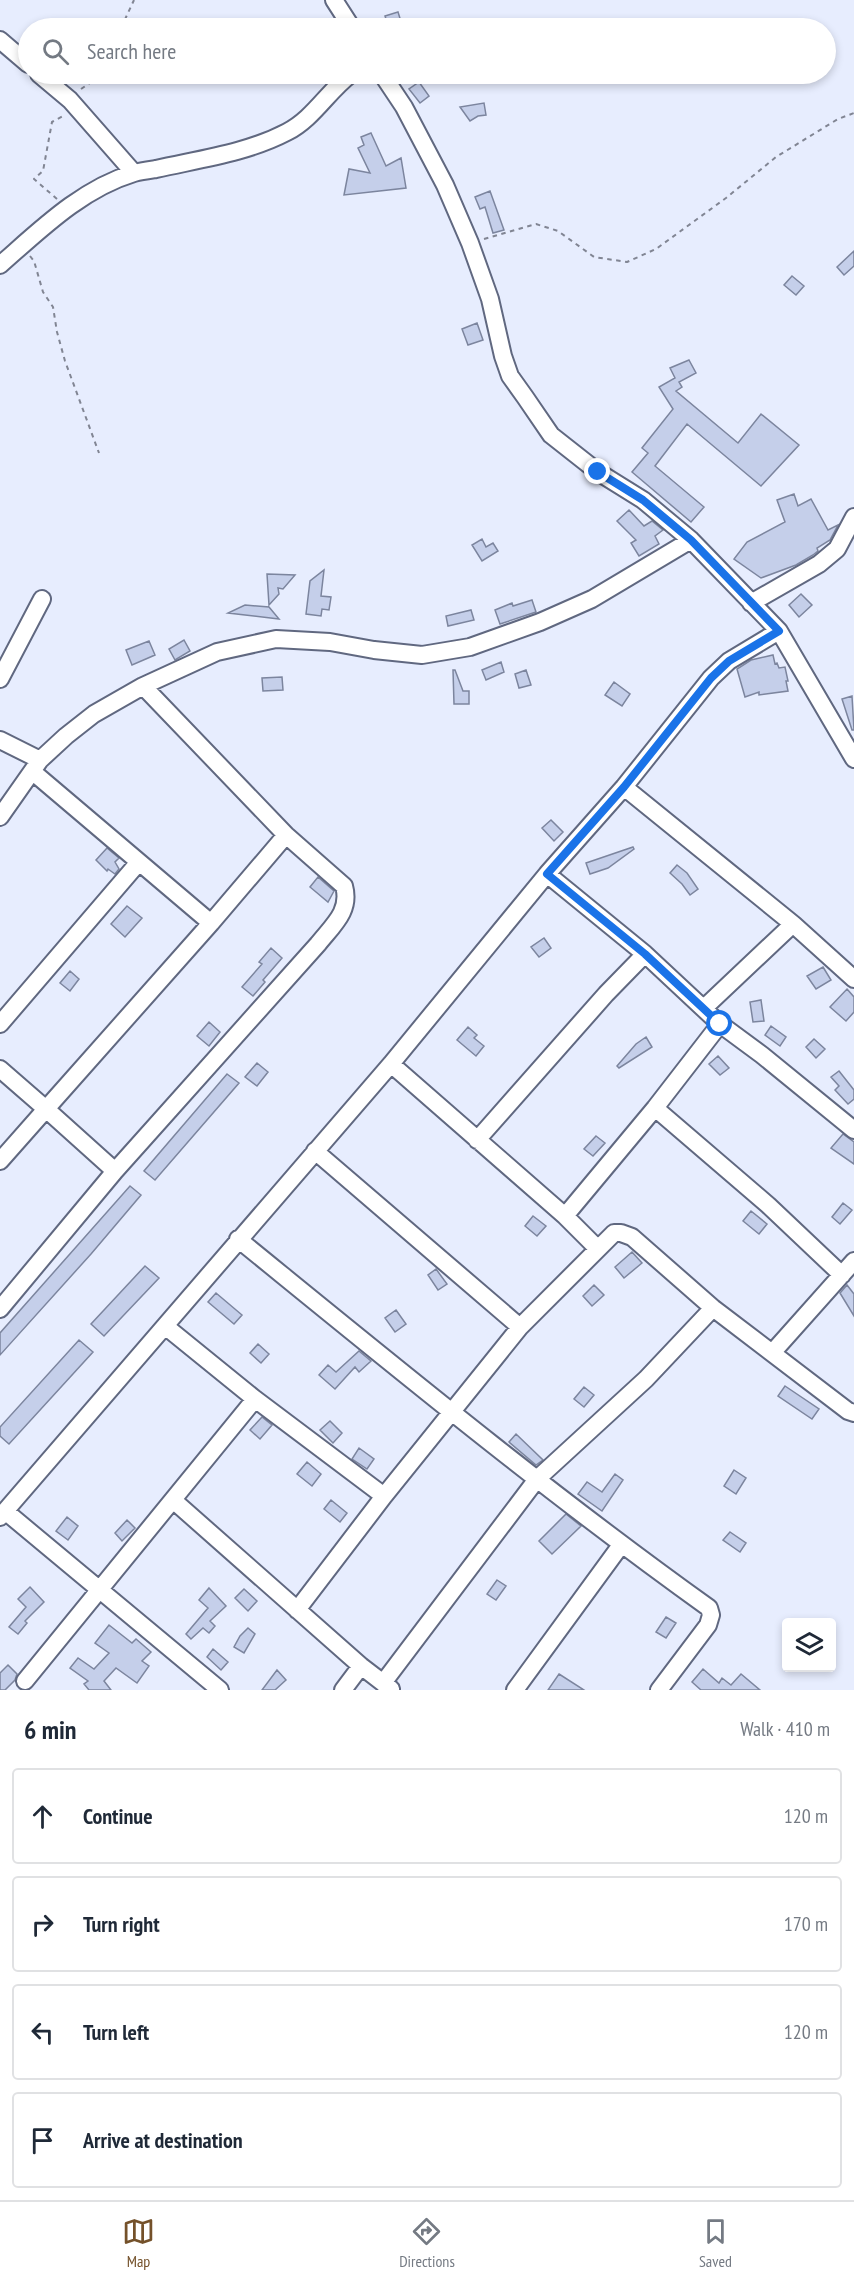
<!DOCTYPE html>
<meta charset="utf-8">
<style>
:root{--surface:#fff;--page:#f2f2f3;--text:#1f2937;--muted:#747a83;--line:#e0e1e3;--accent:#74512a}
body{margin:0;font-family:"PT Sans Narrow",sans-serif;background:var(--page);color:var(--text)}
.controls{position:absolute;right:18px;bottom:18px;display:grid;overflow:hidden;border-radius:6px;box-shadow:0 3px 9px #0003}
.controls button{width:54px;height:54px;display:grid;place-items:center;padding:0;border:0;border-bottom:2px solid var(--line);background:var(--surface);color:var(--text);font:30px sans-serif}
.stop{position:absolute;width:18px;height:18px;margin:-14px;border:4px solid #1a73e8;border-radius:50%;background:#fff}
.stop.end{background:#1a73e8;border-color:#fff;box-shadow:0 2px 6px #0008}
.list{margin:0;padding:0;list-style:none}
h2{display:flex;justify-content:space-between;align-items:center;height:78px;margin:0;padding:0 24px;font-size:26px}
h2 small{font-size:20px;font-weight:400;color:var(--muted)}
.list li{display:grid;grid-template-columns:39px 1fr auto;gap:18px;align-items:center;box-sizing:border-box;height:96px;margin:0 12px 12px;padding:0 12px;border:2px solid var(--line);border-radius:6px}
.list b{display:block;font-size:22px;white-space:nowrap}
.list em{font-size:20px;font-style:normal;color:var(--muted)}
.icon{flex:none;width:33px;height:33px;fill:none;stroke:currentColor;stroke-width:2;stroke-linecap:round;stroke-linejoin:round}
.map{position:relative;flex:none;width:854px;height:1690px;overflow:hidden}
.search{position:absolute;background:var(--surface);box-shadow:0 3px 9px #0003;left:18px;right:18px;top:18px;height:66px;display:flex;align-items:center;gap:15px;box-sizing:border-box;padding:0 21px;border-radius:33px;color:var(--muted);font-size:22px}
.sheet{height:510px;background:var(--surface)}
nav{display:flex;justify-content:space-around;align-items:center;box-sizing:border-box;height:84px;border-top:2px solid var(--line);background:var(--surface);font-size:16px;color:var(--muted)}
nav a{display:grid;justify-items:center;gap:3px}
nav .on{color:var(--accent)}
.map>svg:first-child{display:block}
.building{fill:#c5cfea;stroke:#7c859e;stroke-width:1.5}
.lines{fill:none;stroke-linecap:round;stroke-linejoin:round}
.minor-casing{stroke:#606880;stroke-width:20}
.path{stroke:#818593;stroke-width:2;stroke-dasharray:4.5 4.5;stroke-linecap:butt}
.minor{stroke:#fff;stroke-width:16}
.route{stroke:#1a73e8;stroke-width:8}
</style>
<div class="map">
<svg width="854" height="1690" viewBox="0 0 854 1690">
<rect width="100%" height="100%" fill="#e7edfe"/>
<path class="building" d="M398,12L403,28H389L385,16Z
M419,82L429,96L420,103L409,89Z
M484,103L486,115L478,116L470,121L460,107Z
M371,133L386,166L401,158L406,188L344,195L349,169L370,173L358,148L364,145L361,137Z
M490,191L504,230L493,233L485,207L480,209L475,197Z
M854,251V266L844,275L837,267Z
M792,276L804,286L796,295L784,285Z
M477,323L483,340L468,345L462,329Z
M689,360L696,373L679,382L682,387L676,391L738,443L761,414L799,445L761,486L687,424L655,466L704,507L691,522L632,472L648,453L642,448L673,409L659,387L675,378L670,368Z
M794,494L798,506L811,499L828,530L838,525L830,540L817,548L818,551L813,555L796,565L761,578L734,559L747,542L785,522L777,500Z
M629,510L644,526L652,521L663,530L655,536L659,544L639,556L631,543L636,540L617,521Z
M482,539L486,547L493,543L498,551L482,561L472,545Z
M324,570L321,596L331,597L329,610L322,609L321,616L306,614L310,581Z
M267,574L295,575L283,589L278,588L279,594L269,605Z
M801,594L812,605L799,617L789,605Z
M532,600L536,612L500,624L495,610L512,603L513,606Z
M245,605L269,607L279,619L228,613Z
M471,610L474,620L448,626L446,616Z
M184,640L190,651L175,660L169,649Z
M149,641L155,655L132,665L126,650Z
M773,655L775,664L777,663L779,668L785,667L788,681H786L788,691L759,695V692L745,697L737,669L751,660Z
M501,662L504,672L486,680L482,670Z
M453,670H455L463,691H469V704H454Z
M526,670L531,685L519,688L515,674Z
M282,677L283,690L263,691L262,678Z
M614,682L630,694L622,706L605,695Z
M852,696L854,730H852L842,699Z
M551,820L563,832L554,841L542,828Z
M633,847L634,849L608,868L590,874L586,863Z
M107,848L119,858L115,862L119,869L115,874L108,869L107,871L96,860Z
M677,865L687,873L698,889L690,895L682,884L670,873Z
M318,877L334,891L328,902L310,887Z
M127,906L142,918L125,937L111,924Z
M544,938L551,948L539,957L531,947Z
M271,948L282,958L263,980L265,982L253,996L242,987L262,964L259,962Z
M823,967L831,980L816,989L807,976Z
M70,971L79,979L70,991L60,983Z
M847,989L854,997V1012L846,1021L830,1007Z
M761,1000L764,1021L753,1022L750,1002Z
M209,1022L220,1032L209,1046L197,1036Z
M771,1026L786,1037L780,1046L765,1035Z
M468,1027L477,1035L474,1038L484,1046L476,1056L457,1040Z
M646,1037L652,1047L619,1068L617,1066L636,1044Z
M814,1039L825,1049L816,1058L806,1047Z
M718,1056L729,1068L720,1075L709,1064Z
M257,1063L268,1072L257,1086L245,1077Z
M839,1071L854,1090V1099L848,1104L835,1090L839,1086L831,1077Z
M227,1074L239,1083L155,1180L144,1171Z
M843,1134L854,1142V1164L831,1148Z
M596,1136L605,1143L593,1156L584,1149Z
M130,1186L141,1195L91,1254L0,1355V1333Z
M843,1203L852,1210L840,1224L832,1217Z
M751,1211L767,1224L759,1234L743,1221Z
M533,1216L546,1226L537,1236L525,1226Z
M632,1252L642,1263L624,1278L615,1267Z
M145,1266L159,1278L104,1336L91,1324Z
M436,1269L447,1284L438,1290L428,1275Z
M594,1285L604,1295L592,1306L583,1296Z
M847,1285L854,1294V1316L840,1293Z
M216,1293L242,1315L234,1324L208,1302Z
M396,1310L406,1324L395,1332L385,1318Z
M79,1340L93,1352L9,1444L0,1436V1427Z
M258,1344L269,1354L261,1363L250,1353Z
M359,1351L371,1361L359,1372L355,1367L335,1389L319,1375L328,1365L336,1372Z
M785,1386L819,1409L812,1419L778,1396Z
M584,1387L594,1395L584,1407L574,1399Z
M262,1417L272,1425L260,1439L250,1430Z
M330,1421L342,1433L333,1443L320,1430Z
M516,1434L543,1460L536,1465L509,1442Z
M359,1448L374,1459L367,1469L352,1459Z
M307,1462L321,1474L312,1486L297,1474Z
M734,1470L746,1478L736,1494L724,1486Z
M615,1474L623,1480L602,1511L578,1494L587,1482L602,1492Z
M331,1500L347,1513L340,1522L324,1509Z
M566,1514L581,1526L552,1554L539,1541Z
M67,1517L78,1526L68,1540L56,1531Z
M127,1520L135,1528L122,1541L115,1533Z
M730,1532L746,1543L740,1552L723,1540Z
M497,1580L506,1586L496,1600L487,1594Z
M30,1587L44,1602L25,1621L27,1623L18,1634L9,1627L26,1607L18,1599Z
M209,1588L226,1606L210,1621L215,1626L209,1633L203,1628L191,1639L186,1634L208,1608L199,1600Z
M244,1589L257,1601L248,1611L235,1598Z
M666,1617L676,1623L666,1638L656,1632Z
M109,1625L132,1643L136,1639L151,1652L142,1661L149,1666L137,1683L116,1668L104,1681L111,1690H89L84,1684L88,1681L70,1668L78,1658L94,1669L109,1653L95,1643Z
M248,1628L255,1634L244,1653L234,1647L240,1636Z
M213,1649L228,1662L221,1670L207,1657Z
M8,1665L17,1674L15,1680L5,1690H0V1673Z
M703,1669L719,1683L722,1678L731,1685L741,1674L760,1690H701L692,1682Z
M277,1670L286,1680L275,1690H262Z
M559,1674L584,1690H548Z"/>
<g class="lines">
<defs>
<path id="minor" d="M334,0L352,28
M0,40L28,64
M39,74L70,100L134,173
M382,74L404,107L445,185L470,243L490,299L503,356L510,376L525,397L551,435L598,472L643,500L691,540L779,631L854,759
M0,265C40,230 81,189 134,173C141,171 149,170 156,169C200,159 247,153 287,132C313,119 328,91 351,74
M751,603L819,564L837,549L854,517
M0,679L42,599
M0,740L40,760
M33,772L211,923L46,1109L115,1171
M624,787L793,924L854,979
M0,817L40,760L66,736L94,714L143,686L217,652L276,639L330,642L374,650L422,655L470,647L540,622L592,599L691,540
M547,874L645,954
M211,923L286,835
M704,1008L793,924
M0,1024L139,862
M391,1064L565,1216L597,1248
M0,1069L46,1109L0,1161
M655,1108L768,1205L842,1275
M477,1140L606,994L645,954L720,1024L762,1055L854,1130
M315,1151L520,1327
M565,1216L655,1108L720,1024
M238,1239C393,1365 547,1492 709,1608L711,1615L708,1625L659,1690
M0,1309L115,1171L318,944C333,925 351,911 344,886L286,835L143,686
M165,1326L255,1399L384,1496
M772,1353L854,1261
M173,1500L361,1666L391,1689
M5,1511L220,1690
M0,1517L391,1064L547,874L624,787L711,678L729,661L779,631
M297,1610L384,1496L520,1327L614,1233H621L632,1237L713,1308L848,1411L854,1413
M25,1681L255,1399
M383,1683L537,1479L646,1379L713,1308
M343,1690L361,1666
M515,1690L621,1545"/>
</defs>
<use href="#minor" class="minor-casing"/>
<path class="path" d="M121,28L134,0
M81,89L103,74
M57,199L34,179L43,171L52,122L63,116
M484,239L536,224L558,231L594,257L627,262L656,249L726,198L776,157L838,119L854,113
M30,256L34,261L43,292L53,307L57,332L65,361L99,453"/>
<use href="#minor" class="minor"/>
</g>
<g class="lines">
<path class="route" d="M598,472L643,500L691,540L779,631L729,661L711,678L624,787L547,874L645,954L720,1024"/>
</g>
</svg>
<div class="controls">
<button><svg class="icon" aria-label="layers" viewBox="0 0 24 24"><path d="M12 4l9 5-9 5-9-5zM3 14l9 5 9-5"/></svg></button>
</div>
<div class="stop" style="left:720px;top:1024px"></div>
<div class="stop end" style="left:598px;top:472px"></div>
<div class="search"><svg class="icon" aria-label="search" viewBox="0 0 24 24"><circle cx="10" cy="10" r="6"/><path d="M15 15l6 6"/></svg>Search here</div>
</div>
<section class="sheet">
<h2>6 min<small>Walk · 410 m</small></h2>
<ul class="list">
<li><svg class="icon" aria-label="ahead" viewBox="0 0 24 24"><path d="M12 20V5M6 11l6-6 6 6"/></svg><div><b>Continue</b></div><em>120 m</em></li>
<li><svg class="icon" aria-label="right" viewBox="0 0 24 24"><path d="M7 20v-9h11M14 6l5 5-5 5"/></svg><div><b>Turn right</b></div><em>170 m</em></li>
<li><svg class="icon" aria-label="left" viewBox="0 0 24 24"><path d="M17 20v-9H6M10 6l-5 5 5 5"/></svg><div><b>Turn left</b></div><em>120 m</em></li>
<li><svg class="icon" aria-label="arrive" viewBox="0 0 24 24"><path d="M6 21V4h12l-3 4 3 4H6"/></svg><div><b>Arrive at destination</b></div></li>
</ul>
</section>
<nav>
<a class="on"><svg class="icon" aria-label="map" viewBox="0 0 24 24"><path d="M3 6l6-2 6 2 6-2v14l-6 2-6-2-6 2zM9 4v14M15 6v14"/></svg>Map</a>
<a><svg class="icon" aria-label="directions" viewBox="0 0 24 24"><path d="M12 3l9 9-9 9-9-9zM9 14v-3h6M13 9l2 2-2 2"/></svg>Directions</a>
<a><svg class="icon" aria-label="saved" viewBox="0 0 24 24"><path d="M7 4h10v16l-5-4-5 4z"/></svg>Saved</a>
</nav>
